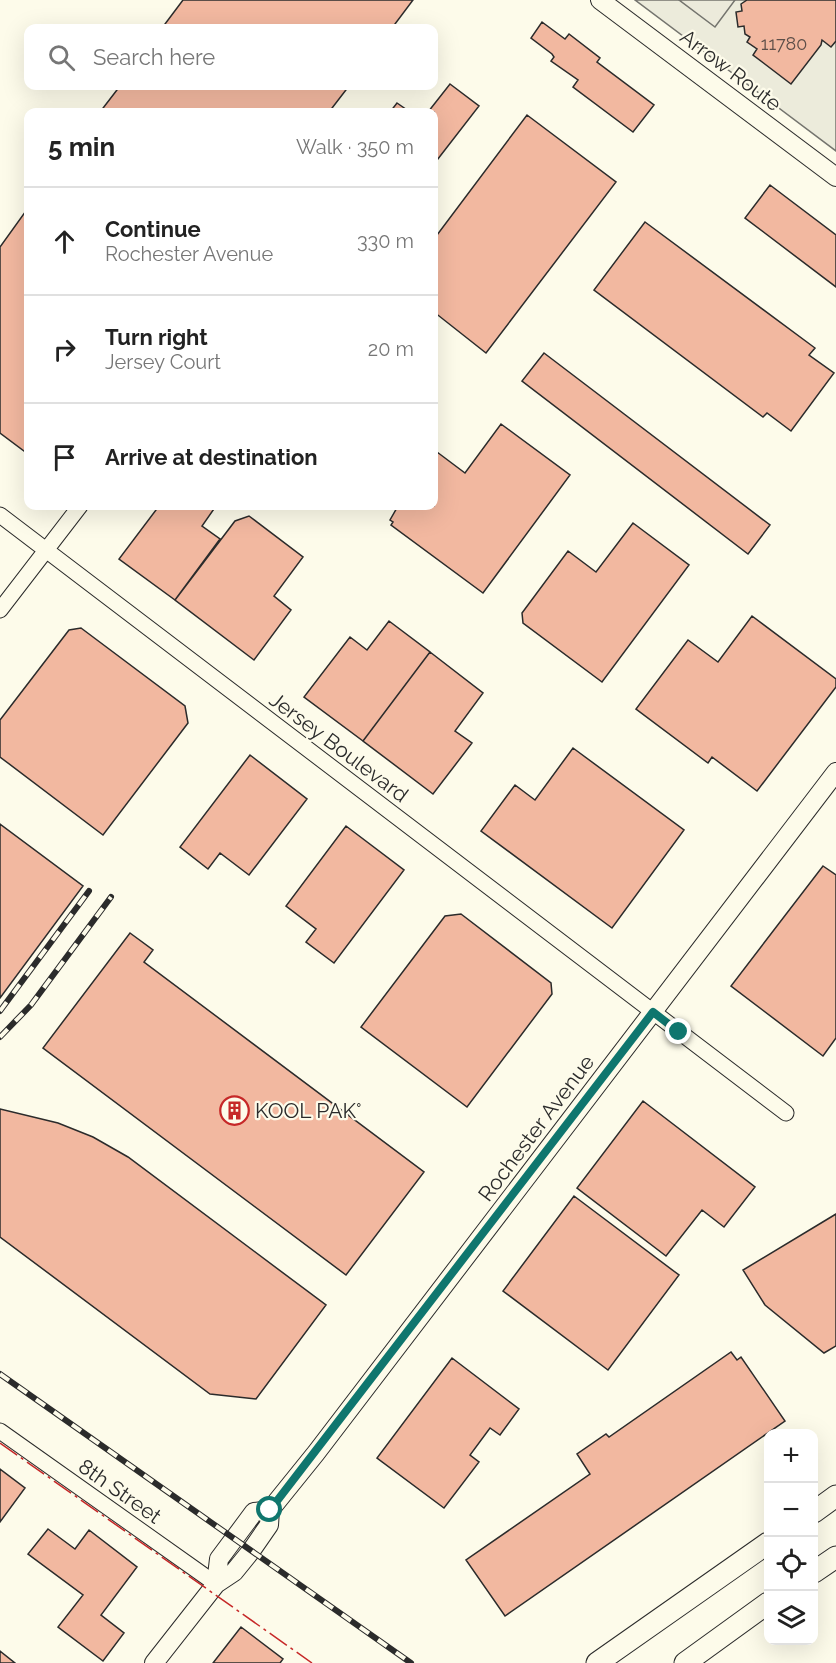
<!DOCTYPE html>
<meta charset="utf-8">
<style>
:root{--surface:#fff;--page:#f6f6f6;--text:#222;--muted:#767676;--line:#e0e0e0}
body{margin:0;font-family:Raleway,sans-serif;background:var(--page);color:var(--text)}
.controls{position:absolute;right:18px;bottom:18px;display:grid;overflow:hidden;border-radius:12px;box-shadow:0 6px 24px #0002}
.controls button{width:54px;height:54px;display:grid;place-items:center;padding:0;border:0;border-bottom:2px solid var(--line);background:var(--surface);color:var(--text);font:30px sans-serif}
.stop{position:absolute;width:18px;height:18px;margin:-14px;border:4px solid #0f766e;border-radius:50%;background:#fff}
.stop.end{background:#0f766e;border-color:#fff;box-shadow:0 2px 6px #0008}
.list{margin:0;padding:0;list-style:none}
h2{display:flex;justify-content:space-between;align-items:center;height:78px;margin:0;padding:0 24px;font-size:26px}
h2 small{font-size:20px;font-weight:400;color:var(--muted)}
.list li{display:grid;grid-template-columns:39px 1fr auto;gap:18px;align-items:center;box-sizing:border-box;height:108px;padding:0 24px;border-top:2px solid var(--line)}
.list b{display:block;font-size:22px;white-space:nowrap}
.list p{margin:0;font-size:20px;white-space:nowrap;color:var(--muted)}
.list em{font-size:20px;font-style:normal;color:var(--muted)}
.icon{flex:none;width:33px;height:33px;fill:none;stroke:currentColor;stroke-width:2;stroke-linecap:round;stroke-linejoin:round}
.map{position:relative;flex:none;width:836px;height:1663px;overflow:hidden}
.search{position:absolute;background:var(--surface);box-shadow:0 6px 24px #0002;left:24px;top:24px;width:414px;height:66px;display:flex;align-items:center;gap:15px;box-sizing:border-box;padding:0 21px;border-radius:12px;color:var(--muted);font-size:22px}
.panel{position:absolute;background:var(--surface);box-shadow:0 6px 24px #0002;left:24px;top:108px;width:414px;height:402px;border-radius:12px}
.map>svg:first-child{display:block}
.green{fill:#ecebdb;stroke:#74746e;stroke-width:1.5}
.parking{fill:#eceadb;stroke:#74746e;stroke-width:1.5}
.building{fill:#f2b8a0;stroke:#2b2b2b;stroke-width:1.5}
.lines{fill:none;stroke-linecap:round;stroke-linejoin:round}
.minor-casing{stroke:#2b2b2b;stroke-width:17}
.major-casing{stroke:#2b2b2b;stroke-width:20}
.highway-casing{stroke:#2b2b2b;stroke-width:23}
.minor{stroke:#fdfbea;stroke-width:15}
.major{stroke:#fdfbea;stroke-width:18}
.highway{stroke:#fdfbea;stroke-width:21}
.rail-casing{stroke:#2b2b2b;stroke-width:6}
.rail{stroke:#fdfbea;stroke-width:4;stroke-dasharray:11;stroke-linecap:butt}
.power{stroke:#c62828;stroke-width:1.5;stroke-dasharray:21 4.5 3 4.5;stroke-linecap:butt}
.route{stroke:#0f766e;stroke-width:8}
.labels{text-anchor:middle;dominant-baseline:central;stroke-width:4.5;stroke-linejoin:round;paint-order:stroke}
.number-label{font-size:18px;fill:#5d4e48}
.street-label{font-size:21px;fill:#2b2b2b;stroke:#fdfbea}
.poi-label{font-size:21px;fill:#2b2b2b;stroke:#fdfbea;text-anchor:start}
</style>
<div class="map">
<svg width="836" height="1663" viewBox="0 0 836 1663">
<rect width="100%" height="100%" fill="#fdfbea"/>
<path class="green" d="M635,0H836V151Z"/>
<path class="parking" d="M679,0H735L715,27Z"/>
<path class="building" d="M183,0H413L392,28H162Z
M747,0H836V41L831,47L822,40L821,45L791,84L753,55L757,49L747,42L750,37L745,34L744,26L738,27L736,12L742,11L741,4Z
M542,22L565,39L569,34L600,58L597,62L654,105L633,132L573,87L578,80L551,61L554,57L552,54L531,38Z
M450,84L479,106L434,164V112H428Z
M120,86H349L329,112H100Z
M397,103L410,112H390Z
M527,115L616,182L486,353L434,312V239Z
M770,185L836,235V287L745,218Z
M28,208V454L0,433V247Z
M645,222L815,348L809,355L834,373L791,431L767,413L763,417L594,290Z
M544,353L770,525L748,554L522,381Z
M501,424L570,475L483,593L391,525L393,522L390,520L398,506H434V457L437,452L465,473Z
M159,506H216L202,526L220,539L175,600L119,559Z
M249,516L303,557L274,596L291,610L254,660L175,600L235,521Z
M633,523L689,565L602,682L523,623L522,613L568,551L596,572Z
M752,616L836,679V687L757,791L712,757L708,763L636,709L688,640L718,662Z
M389,621L430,652L363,741L304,697L350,637L367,650Z
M81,628L185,706L188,723L103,835L0,757V720L69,630Z
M430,652L483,693L455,731L472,743L433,794L363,741Z
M573,748L684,830L612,928L481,831L515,785L535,800Z
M250,755L307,799L249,875L220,853L208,869L180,847Z
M0,824L83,886L0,998Z
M346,826L404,870L334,963L306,942L316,929L286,906Z
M823,866L836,875V1038L823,1056L731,986Z
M461,914L551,983L552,994L467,1107L361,1027L445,916Z
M130,933L153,950L144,962L424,1172L346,1275L43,1048Z
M643,1101L755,1187L724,1227L702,1210L666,1256L577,1188Z
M0,1109L58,1123L93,1137L128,1157L326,1305L256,1399L210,1394L0,1237Z
M574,1196L679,1275L608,1370L503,1291Z
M836,1214V1346L824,1353L765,1305L743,1270Z
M731,1352L737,1360L741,1357L785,1421L505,1616L466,1560L590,1474L577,1454L606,1434L609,1437Z
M452,1358L519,1409L500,1435L490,1428L470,1455L479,1462L444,1508L377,1458Z
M0,1469L25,1488L0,1522Z
M48,1529L75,1549L89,1530L137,1567L101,1615L124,1633L103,1661L58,1627L83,1595L28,1554Z
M241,1627L283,1659L280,1663H213Z
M0,1651L15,1663H0Z"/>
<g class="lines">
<defs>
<path id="minor" d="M0,515L786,1113
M0,610L80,506
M0,1431L216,1584"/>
<path id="major" d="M600,0L836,177
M216,1584L219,1559L254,1512L270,1510
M154,1663L216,1584L234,1572L251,1551L269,1525L270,1510L316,1453L836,772"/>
<path id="highway" d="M814,1512L836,1496
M814,1572L836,1557
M597,1663L768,1543
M685,1663L768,1603"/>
</defs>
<use href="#minor" class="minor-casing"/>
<use href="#major" class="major-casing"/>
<use href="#highway" class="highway-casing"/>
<use href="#minor" class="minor"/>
<use href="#major" class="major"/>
<use href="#highway" class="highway"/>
<defs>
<path id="rail" d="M0,1011L89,891
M0,1037L31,1005L111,897
M0,1374L411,1663"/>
</defs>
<use href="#rail" class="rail-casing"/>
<use href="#rail" class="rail"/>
<path class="power" d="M0,1443L312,1663"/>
</g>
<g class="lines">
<path class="route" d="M270,1510L653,1012L679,1032"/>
</g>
<defs>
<symbol id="building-ring" viewBox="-11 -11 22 22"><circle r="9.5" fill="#fdfbea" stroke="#c62828" stroke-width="1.5"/><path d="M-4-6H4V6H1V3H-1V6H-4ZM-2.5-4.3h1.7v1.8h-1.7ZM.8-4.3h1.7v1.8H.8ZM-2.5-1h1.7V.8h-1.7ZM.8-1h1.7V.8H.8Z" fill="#c62828"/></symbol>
</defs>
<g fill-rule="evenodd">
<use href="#building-ring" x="218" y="1094" width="33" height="33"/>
</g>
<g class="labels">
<g class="number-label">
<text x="784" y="43">11780</text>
</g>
<g class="street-label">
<text transform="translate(731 70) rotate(37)">Arrow Route</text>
<text transform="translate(339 747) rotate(37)">Jersey Boulevard</text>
<text transform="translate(536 1128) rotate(-53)">Rochester Avenue</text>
<text transform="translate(120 1491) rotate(35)">8th Street</text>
</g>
<g class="poi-label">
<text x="255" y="1110">KOOL PAK°</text>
</g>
</g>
</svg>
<div class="controls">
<button>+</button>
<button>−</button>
<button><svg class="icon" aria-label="locate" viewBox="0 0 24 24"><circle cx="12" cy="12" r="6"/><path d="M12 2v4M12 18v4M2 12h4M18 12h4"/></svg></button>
<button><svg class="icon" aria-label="layers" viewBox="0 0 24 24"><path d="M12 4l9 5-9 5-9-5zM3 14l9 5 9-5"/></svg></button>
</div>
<div class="stop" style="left:270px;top:1510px"></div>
<div class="stop end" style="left:679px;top:1032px"></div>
<div class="search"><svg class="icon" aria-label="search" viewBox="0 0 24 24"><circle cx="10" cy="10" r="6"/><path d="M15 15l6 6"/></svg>Search here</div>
<section class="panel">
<h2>5 min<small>Walk · 350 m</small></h2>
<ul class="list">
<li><svg class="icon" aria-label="ahead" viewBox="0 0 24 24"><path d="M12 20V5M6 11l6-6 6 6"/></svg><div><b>Continue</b><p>Rochester Avenue</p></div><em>330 m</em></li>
<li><svg class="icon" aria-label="right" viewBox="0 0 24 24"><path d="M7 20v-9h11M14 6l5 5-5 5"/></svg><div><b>Turn right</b><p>Jersey Court</p></div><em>20 m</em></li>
<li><svg class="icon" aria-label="arrive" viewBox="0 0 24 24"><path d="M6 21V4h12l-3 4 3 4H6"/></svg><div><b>Arrive at destination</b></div></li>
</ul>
</section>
</div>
